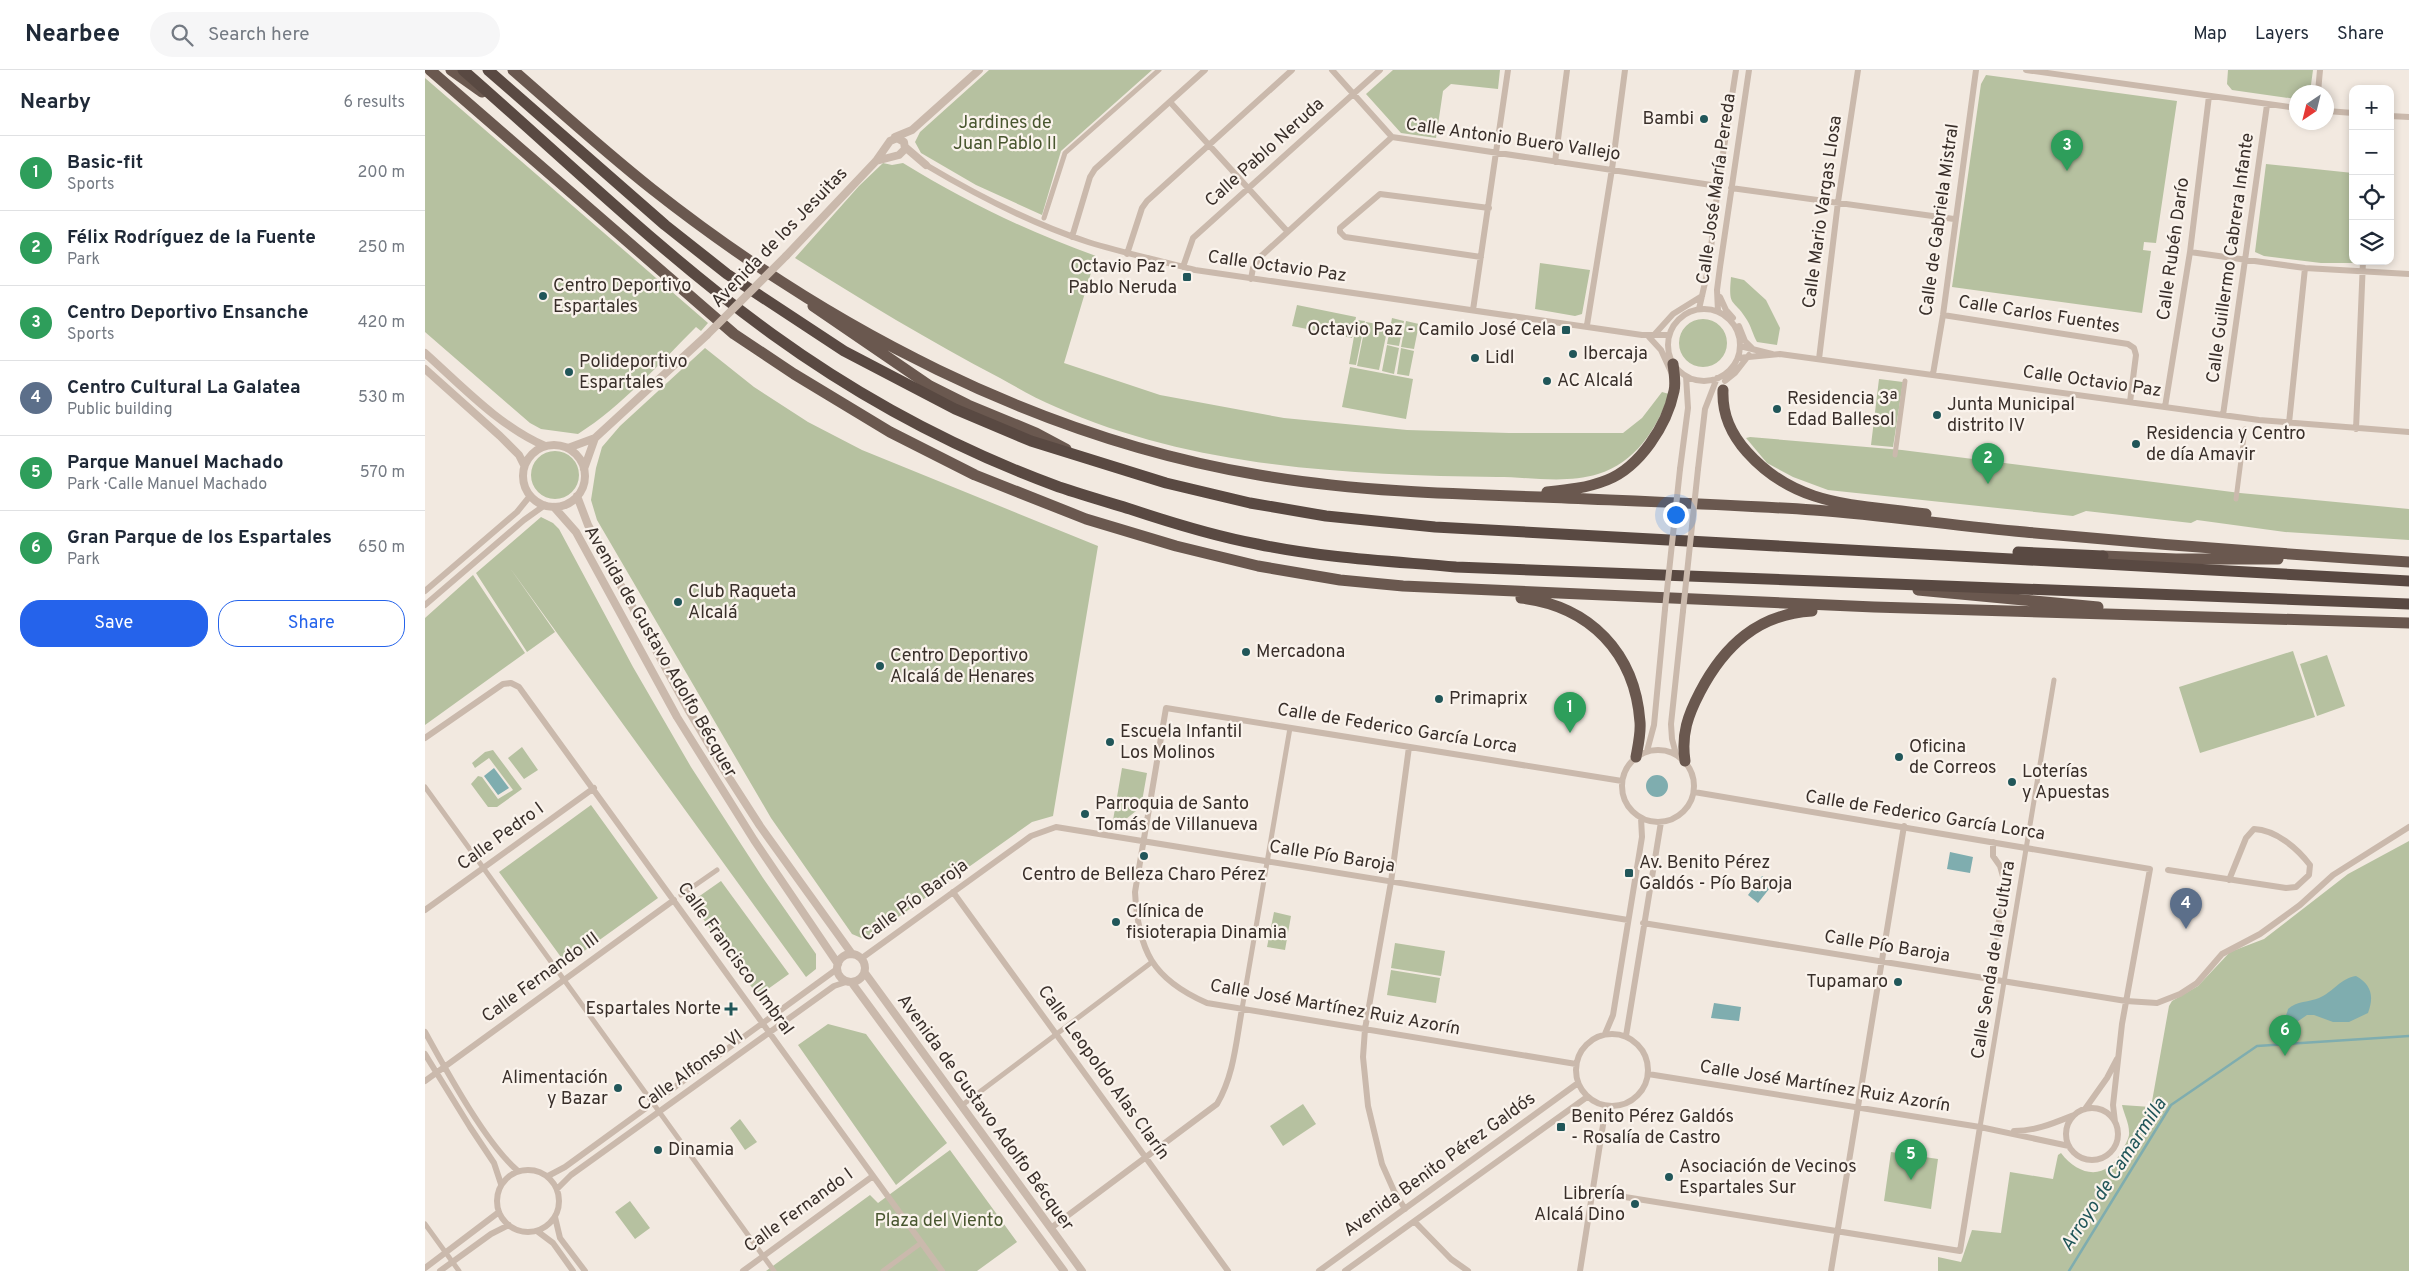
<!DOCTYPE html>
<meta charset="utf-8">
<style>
:root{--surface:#fff;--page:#f6f6f7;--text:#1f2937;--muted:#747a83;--line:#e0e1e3;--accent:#2563eb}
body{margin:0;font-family:Overpass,sans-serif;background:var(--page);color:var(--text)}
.controls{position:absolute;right:15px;top:15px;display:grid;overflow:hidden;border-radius:10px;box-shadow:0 2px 8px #0003}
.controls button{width:45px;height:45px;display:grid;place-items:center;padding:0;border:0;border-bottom:1px solid var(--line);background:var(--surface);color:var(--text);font:25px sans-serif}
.compass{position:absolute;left:1864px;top:15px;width:45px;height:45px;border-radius:50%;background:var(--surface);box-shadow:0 2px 8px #0003;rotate:215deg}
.you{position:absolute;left:1250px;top:444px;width:18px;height:18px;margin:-12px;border:4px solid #fff;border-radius:50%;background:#1a73e8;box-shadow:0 0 0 8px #1a73e833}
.badge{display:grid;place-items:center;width:32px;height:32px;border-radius:50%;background:var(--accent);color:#fff;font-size:16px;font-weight:700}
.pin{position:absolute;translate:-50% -41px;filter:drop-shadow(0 1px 2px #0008)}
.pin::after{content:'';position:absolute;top:26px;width:18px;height:15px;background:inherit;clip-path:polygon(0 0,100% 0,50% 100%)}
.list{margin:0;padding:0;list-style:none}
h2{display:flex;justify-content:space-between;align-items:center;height:65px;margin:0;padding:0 20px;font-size:21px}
h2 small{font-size:16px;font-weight:400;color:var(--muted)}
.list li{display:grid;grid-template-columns:32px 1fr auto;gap:15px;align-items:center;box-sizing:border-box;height:75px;padding:0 20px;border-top:1px solid var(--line)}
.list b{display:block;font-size:19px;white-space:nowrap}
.list p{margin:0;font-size:16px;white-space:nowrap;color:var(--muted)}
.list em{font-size:16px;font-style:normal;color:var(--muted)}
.actions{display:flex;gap:10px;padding:15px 20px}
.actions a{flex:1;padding:11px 0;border:1px solid var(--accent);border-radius:20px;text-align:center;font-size:18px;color:var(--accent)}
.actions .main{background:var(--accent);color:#fff}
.icon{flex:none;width:28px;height:28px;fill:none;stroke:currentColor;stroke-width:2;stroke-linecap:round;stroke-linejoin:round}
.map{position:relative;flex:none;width:1984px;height:1201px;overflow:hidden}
header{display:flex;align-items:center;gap:30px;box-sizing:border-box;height:70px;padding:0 25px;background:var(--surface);border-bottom:1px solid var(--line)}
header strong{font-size:24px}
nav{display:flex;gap:28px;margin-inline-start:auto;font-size:18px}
.search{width:350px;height:45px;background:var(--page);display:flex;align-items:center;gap:12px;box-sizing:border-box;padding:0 18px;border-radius:28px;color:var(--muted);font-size:19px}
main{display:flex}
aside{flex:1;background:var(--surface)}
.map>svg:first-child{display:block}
.green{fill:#b6c1a0}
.water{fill:#7fadaf}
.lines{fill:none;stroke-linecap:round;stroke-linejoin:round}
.stream{stroke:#7fadaf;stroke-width:2.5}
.pedestrian{stroke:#cab9ac;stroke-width:5}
.minor{stroke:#cab9ac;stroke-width:6}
.tertiary{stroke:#cab9ac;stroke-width:8}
.trunk{stroke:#6a584f;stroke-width:11}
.motorway{stroke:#594942;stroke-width:11}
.minor-bridge{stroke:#cab9ac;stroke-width:6}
.tertiary-bridge{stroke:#cab9ac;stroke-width:8}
.poi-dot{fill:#215659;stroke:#faf3ec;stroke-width:2}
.labels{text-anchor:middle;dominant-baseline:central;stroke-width:4.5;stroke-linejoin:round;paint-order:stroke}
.poi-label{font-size:18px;fill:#392f2a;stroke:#faf3ec;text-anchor:start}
.park-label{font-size:18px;fill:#48562f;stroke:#faf3ec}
.street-label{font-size:18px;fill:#392f2a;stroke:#faf3ec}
.water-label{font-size:19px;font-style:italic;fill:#215659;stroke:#faf3ec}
</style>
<header>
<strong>Nearbee</strong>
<div class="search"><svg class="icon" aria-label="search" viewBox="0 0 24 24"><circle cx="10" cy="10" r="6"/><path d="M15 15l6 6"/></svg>Search here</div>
<nav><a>Map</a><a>Layers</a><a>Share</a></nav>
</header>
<main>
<aside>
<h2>Nearby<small>6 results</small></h2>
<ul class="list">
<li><span class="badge" style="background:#2e9e5b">1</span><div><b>Basic-fit</b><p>Sports</p></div><em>200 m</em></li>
<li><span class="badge" style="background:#2e9e5b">2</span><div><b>Félix Rodríguez de la Fuente</b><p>Park</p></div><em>250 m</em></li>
<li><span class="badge" style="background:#2e9e5b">3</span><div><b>Centro Deportivo Ensanche</b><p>Sports</p></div><em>420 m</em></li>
<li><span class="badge" style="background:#5c6f8a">4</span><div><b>Centro Cultural La Galatea</b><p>Public building</p></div><em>530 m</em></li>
<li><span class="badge" style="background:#2e9e5b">5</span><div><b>Parque Manuel Machado</b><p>Park · Calle Manuel Machado</p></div><em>570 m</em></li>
<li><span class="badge" style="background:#2e9e5b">6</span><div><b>Gran Parque de los Espartales</b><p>Park</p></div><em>650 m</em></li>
</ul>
<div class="actions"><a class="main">Save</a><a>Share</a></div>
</aside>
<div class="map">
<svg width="1984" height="1201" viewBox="0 0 1984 1201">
<rect width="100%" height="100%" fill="#f2e9e0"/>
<path class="green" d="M564,0H727L636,81L617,145L551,115L496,83L490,72L495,62Z
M968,0H1075L1073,19L1026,14L1018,21L1011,68L976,63L941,24Z
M1803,0H1888L1885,22H1872L1871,29L1807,20L1802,14Z
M1561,5L1752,31L1731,173L1719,172L1718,180L1726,181L1717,243L1527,217L1556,14Z
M0,8L283,253L276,261L271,257C234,294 197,336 153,364L116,359L105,353L0,262Z
M458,93L467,95L478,93C542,132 601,161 671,186L639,293L735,325L859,348L982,360L1084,363H1198L1217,348L1237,322L1244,324C1232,359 1210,393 1173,404C1141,414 1105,407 1072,407C924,405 769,398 631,337C612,329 593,318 575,308C504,271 437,230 370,188L434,116Z
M1841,94L1928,103V193H1896L1839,186L1830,182Z
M1115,193L1165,200L1157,244L1150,246L1110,239Z
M1306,207L1319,210L1341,230L1355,258L1352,275L1332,272C1328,265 1326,256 1322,250C1308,227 1303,239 1306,207Z
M872,235L931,247L927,268L867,256Z
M967,248L979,251L974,276L962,274Z
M1254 273a24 24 0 1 1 48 0a24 24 0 1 1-48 0Z
M932,250L940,251L931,295L924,294Z
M981,251L994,254L989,279L976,277Z
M941,252L963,256L954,300L932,296Z
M962,275L974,278L969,304L957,301Z
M280,278L329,317L383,352L437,380L673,476L628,746L607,752L441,870L427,864L346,748L172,450L166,430L171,398L177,377L195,356Z
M976,278L989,281L984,306L972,304Z
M925,297L988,309L981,349L917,337Z
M1454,309L1478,312L1468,377L1446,375Z
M1325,367L1477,380L1815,423L1984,439V470L1860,462L1772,450L1766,453L1661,441L1648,446L1403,420L1368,407L1342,393L1321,368Z
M106 405a24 24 0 1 1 48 0a24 24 0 1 1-48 0Z
M116,447L128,453L134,459L208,597L266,697L338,808L391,884V899L381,907L85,498L130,562L102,582L51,503Z
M48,505L100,583L0,655V548Z
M1868,581L1890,647L1775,683L1754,617Z
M1902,585L1920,636L1892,646L1875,594Z
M97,677L113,700L99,709L83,688Z
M68,680L97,719L72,737H63L46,714L53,706L57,707L73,729L88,720L64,688L50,698L47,693L60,682Z
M697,698L722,703L716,737L691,757L687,756Z
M166,735L233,828L141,894L74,802Z
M1984,771V1201H1513V1187L1536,1192L1547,1160L1576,1163L1585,1102L1628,1109L1633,1085L1636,1083C1655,1108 1683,1110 1697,1080C1700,1075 1705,1067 1704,1062C1704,1053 1699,1044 1697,1035L1726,1037L1744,936L1747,931L1773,916L1805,882L1839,869L1923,804Z
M296,811L364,904L333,926L266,832Z
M849,842L866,846L860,880L842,877Z
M970,873L1020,881L1016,906L966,898Z
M966,900L1015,908L1011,933L962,925Z
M403,954L441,964L522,1073L471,1115L373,975Z
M878,1034L891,1054L858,1076L845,1056Z
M315,1049L332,1072L320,1080L305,1058Z
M525,1080L592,1172L552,1201H341L445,1125L453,1133Z
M1466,1082L1513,1089L1506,1139L1459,1131Z
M205,1131L225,1158L210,1169L190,1142Z"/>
<path class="water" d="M69,698L84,718L73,725L59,706Z
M1221 716a11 11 0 1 1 22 0a11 11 0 1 1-22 0Z
M1525,782L1548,787L1545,803L1522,799Z
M1337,806L1348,814L1333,833L1323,825Z
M1931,906C1947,915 1949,927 1943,943L1924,952H1908L1889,945H1882L1869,954L1862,951L1860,947C1861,946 1863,940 1863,939C1871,931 1885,932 1894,928C1908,922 1916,908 1931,906Z
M1289,933L1316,937L1314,951L1286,948Z"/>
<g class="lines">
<path class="stream" d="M1644,1201L1746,1035L1832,976L1984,966"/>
<path class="pedestrian" d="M619,148L640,83L734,0
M1470,385L1480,311
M1811,429L1820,359
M0,717L349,1201
M256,825L292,800
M817,939L865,658
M536,1036L727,892
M1555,1057L1629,610
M0,1154L34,1201
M458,1201L496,1173"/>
<path class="minor" d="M907,0L967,67L1293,116
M1601,0L1872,38
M1893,22L1895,0
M745,32L862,161
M1902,41L1928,43
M1965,46L1984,47
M1130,92L1142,0
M501,95C553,126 605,153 663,172C698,183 734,190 770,200L1217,265H1243
M1306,118L1529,149
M647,167L665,107L670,99L780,0
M1765,182L1880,198L1984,204
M702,184L717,138L722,131L867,0
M1056,187L920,167L915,162V158L955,124L1064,138
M758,197L768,168L955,0
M826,209L828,198L834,188L967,67
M1295,227L1301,240L1308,248
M1243 275a36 36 0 1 1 72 0a36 36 0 1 1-72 0Z
M1274,239L1284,195L1293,116L1311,0
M1048,240L1083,0
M1293,241L1292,220L1295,197L1324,0
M1518,245L1703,274L1709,278L1711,285L1705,332
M1162,255L1187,99L1200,0
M1314,256L1320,271L1327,278
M1229,265L1248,244L1277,226
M1224,267L1236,280L1247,304
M1315,276L1347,284
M1313,288L1355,284L1834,350L1984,362
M1394,289L1413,132L1433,0
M1508,304L1518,245L1551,0
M1300,311L1310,303L1324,285
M1740,337L1765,182L1784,26
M1798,345L1842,35
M1864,353L1880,198
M1931,359L1938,191
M1255,399L1263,338L1261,306
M1273,399L1280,339L1292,308
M0,521L92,442L105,426
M0,535L99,450L120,435
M0,668L78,614L86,613L94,617L517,1201
M1197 716a36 36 0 1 1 72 0a36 36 0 1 1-72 0Z
M1222,681L1229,655L1240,539
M1251,684L1247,669L1246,654L1258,541
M1269,722L1725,799L1697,954L1688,1035L1690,1052
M1568,772V786L1575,796L1579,810L1572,867
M1743,800L1861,818L1871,817L1884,805L1885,795C1872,778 1851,760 1829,759L1821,768L1804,810
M528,822L803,1201
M0,840L169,718
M1218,853L1701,931L1732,933L1755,924L1772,913L1797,884L1835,864L1875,835L1908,805L1984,757
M437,888L606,766L631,757L1203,850
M0,962C21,1000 61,1074 93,1101
M1151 1000a36 36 0 1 1 72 0a36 36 0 1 1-72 0Z
M1180,964L1188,945L1217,767L1216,748
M1201,966L1236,752
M0,984L45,1057L69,1093L76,1114
M1151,994L782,933C727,909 713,880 710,822L741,638L1197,711
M1223,1004L1555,1057L1644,1076
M0,1011L249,830
M1641 1064a26 26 0 1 1 52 0a26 26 0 1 1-52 0Z
M1660,1039L1682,1008L1692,989
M1589,1061C1611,1061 1629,1053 1649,1045
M72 1131a31 31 0 1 1 62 0a31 31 0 1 1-62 0Z
M123,1106L140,1097L412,899
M132,1119L146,1105L409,916L421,912
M1169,1122L1535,1181L1555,1057
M980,1139L969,1121L957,1094L943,1036L938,987L940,959L966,812L984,677
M130,1147L135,1168L160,1201
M990,1152L1026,1189L1043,1201
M626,1158L792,1034C809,1005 811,972 817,939
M112,1161L128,1173L148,1201
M0,1198L74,1142
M15,1201L66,1164L84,1155
M318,1201L448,1106
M894,1201L1153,1013
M920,1201L1162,1027
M1155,1201L1181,1036
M1406,1201L1479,756"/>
<path class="tertiary" d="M470,67L487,60L554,0
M480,77L501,95
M361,186L451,91L465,71L472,68L479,72L480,79L474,85L451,91
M0,283C37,316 74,356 120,376
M0,299L75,366L94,385L99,395
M98 406a31 31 0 1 1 62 0a31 31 0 1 1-62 0Z
M143,378L170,368L282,265
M159,399L170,368
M152,426L163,455L264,641L299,700L335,756L427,884
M129,437L151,462L252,647L329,770L413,894
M412 898a14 14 0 1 1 28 0a14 14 0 1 1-28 0Z
M440,903L657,1201
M427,913L639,1201"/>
<path class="trunk" d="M5,0L309,264L369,304L465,362L550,405L661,449L751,476L833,496L915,510L978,516L1449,537L1984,553
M26,0L57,22
M88,0C134,40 179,81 227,119C402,257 612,368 834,405C927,421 1022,424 1116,427C1207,431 1298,434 1389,440C1460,445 1530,456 1600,462C1728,474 1856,484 1984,492
M388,236L505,316L543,335L611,363L641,379
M1298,320C1297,345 1306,364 1322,382C1372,438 1432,434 1501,444
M1122,422C1142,420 1162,418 1182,410C1215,397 1242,355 1249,321C1251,313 1249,302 1248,294
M1678,486L1751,489H1853
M1493,520L1673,537
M1096,528C1165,536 1210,583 1215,652C1216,663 1213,676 1211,687
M1260,691C1256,664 1263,645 1275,622C1299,576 1333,544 1387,541"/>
<path class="motorway" d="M38,0C140,89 238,185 347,264C434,327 533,380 634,417C658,425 682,432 705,439C747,453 789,466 832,474C898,488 965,491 1031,497L1984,534
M63,0L240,155L302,204L419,281L530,339L606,371L741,413L825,433L901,446L1010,457L1984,511
M1593,482L1678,486"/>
<path class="minor-bridge" d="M1240,539L1255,399
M1258,541L1273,399"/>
<path class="tertiary-bridge" d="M282,265L361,186"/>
</g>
<g class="poi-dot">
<circle cx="1279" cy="49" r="5"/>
<rect x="757" y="202" width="10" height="10" rx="2.5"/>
<circle cx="118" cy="226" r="5"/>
<rect x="1136" y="255" width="10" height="10" rx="2.5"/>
<circle cx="1148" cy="284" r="5"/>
<circle cx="1050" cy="288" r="5"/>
<circle cx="144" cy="302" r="5"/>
<circle cx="1122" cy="311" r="5"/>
<circle cx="1352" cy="339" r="5"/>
<circle cx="1512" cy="345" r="5"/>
<circle cx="1711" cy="374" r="5"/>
<circle cx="253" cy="532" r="5"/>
<circle cx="821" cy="582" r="5"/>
<circle cx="455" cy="596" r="5"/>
<circle cx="1014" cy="629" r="5"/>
<circle cx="685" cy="672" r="5"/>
<circle cx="1474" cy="687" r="5"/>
<circle cx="1587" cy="712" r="5"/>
<circle cx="660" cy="744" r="5"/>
<circle cx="719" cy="786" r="5"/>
<rect x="1199" y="798" width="10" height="10" rx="2.5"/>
<circle cx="691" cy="852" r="5"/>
<circle cx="1473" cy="912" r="5"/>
<path d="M303.5 931.5h5v5h5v5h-5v5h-5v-5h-5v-5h5z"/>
<circle cx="193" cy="1018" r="5"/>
<rect x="1131" y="1052" width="10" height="10" rx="2.5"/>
<circle cx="233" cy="1080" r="5"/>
<circle cx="1244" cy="1107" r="5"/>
<circle cx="1210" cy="1134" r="5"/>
</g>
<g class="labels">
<g class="poi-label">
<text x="1269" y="49" text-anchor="end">Bambi</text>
<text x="752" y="197" text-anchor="end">Octavio Paz -<tspan x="752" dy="21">Pablo Neruda</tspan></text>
<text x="128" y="216">Centro Deportivo<tspan x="128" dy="21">Espartales</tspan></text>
<text x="1131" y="260" text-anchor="end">Octavio Paz - Camilo José Cela</text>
<text x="1158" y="284">Ibercaja</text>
<text x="1060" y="288">Lidl</text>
<text x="154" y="292">Polideportivo<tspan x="154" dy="21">Espartales</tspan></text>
<text x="1132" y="311">AC Alcalá</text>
<text x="1362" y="329">Residencia 3ª<tspan x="1362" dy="21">Edad Ballesol</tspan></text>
<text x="1522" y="335">Junta Municipal<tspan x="1522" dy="21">distrito IV</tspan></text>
<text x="1721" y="364">Residencia y Centro<tspan x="1721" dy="21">de día Amavir</tspan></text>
<text x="263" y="522">Club Raqueta<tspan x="263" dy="21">Alcalá</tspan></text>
<text x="831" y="582">Mercadona</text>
<text x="465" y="586">Centro Deportivo<tspan x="465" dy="21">Alcalá de Henares</tspan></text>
<text x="1024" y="629">Primaprix</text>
<text x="695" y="662">Escuela Infantil<tspan x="695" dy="21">Los Molinos</tspan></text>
<text x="1484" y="677">Oficina<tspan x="1484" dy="21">de Correos</tspan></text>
<text x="1597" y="702">Loterías<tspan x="1597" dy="21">y Apuestas</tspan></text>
<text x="670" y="734">Parroquia de Santo<tspan x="670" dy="21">Tomás de Villanueva</tspan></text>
<text x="1214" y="793">Av. Benito Pérez<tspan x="1214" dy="21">Galdós - Pío Baroja</tspan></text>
<text x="719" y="805" text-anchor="middle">Centro de Belleza Charo Pérez</text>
<text x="701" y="842">Clínica de<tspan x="701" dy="21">fisioterapia Dinamia</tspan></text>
<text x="1463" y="912" text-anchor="end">Tupamaro</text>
<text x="296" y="939" text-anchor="end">Espartales Norte</text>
<text x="183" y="1008" text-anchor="end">Alimentación<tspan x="183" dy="21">y Bazar</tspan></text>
<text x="1146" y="1047">Benito Pérez Galdós<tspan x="1146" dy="21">- Rosalía de Castro</tspan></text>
<text x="243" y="1080">Dinamia</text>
<text x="1254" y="1097">Asociación de Vecinos<tspan x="1254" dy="21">Espartales Sur</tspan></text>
<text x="1200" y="1124" text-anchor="end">Librería<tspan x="1200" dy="21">Alcalá Dino</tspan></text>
</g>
<g class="park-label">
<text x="580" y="53">Jardines de<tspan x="580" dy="21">Juan Pablo II</tspan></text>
<text x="514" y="1151">Plaza del Viento</text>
</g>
<g class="street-label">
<text transform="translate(1088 70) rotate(8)">Calle Antonio Buero Vallejo</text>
<text transform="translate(840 83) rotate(-42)">Calle Pablo Neruda</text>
<text transform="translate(1292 119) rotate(-82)">Calle José María Pereda</text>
<text transform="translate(1398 142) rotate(-82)">Calle Mario Vargas Llosa</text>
<text transform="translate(1515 150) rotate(-82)">Calle de Gabriela Mistral</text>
<text transform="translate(355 168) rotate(-46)">Avenida de los Jesuitas</text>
<text transform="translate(1749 179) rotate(-82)">Calle Rubén Darío</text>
<text transform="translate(1806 188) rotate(-82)">Calle Guillermo Cabrera Infante</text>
<text transform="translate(852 197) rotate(8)">Calle Octavio Paz</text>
<text transform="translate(1614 245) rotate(9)">Calle Carlos Fuentes</text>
<text transform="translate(1667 312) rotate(8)">Calle Octavio Paz</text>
<text transform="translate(235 582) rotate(60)">Avenida de Gustavo Adolfo Bécquer</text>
<text transform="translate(972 659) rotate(9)">Calle de Federico García Lorca</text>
<text transform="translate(1500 746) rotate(9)">Calle de Federico García Lorca</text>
<text transform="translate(76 767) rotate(-36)">Calle Pedro I</text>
<text transform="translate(907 787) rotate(9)">Calle Pío Baroja</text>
<text transform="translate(490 831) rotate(-36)">Calle Pío Baroja</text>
<text transform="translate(1462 877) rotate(9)">Calle Pío Baroja</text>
<text transform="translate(310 889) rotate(54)">Calle Francisco Umbral</text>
<text transform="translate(1569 890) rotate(-81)">Calle Senda de la Cultura</text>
<text transform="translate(116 908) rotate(-36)">Calle Fernando III</text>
<text transform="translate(910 938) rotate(10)">Calle José Martínez Ruiz Azorín</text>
<text transform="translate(266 1001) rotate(-36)">Calle Alfonso VI</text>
<text transform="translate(678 1003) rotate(54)">Calle Leopoldo Alas Clarín</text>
<text transform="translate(1400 1017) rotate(9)">Calle José Martínez Ruiz Azorín</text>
<text transform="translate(560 1043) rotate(54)">Avenida de Gustavo Adolfo Bécquer</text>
<text transform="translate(1015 1095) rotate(-36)">Avenida Benito Pérez Galdós</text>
<text transform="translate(374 1141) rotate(-36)">Calle Fernando I</text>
</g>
<g class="water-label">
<text transform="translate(1689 1105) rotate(-57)">Arroyo de Camarmilla</text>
</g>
</g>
</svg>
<div class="controls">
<button>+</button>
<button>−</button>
<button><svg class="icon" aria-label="locate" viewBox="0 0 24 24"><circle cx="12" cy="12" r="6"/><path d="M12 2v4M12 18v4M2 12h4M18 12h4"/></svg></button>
<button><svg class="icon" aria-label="layers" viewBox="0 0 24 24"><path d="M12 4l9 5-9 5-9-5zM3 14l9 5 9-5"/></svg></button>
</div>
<svg class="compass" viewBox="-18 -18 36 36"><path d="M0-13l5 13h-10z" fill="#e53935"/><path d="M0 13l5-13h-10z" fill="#747a83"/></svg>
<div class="you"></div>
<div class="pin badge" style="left:1145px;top:663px;background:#2e9e5b">1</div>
<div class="pin badge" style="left:1563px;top:414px;background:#2e9e5b">2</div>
<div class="pin badge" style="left:1642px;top:101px;background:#2e9e5b">3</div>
<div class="pin badge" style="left:1761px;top:859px;background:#5c6f8a">4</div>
<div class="pin badge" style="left:1486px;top:1110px;background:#2e9e5b">5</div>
<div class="pin badge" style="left:1860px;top:986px;background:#2e9e5b">6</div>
</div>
</main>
